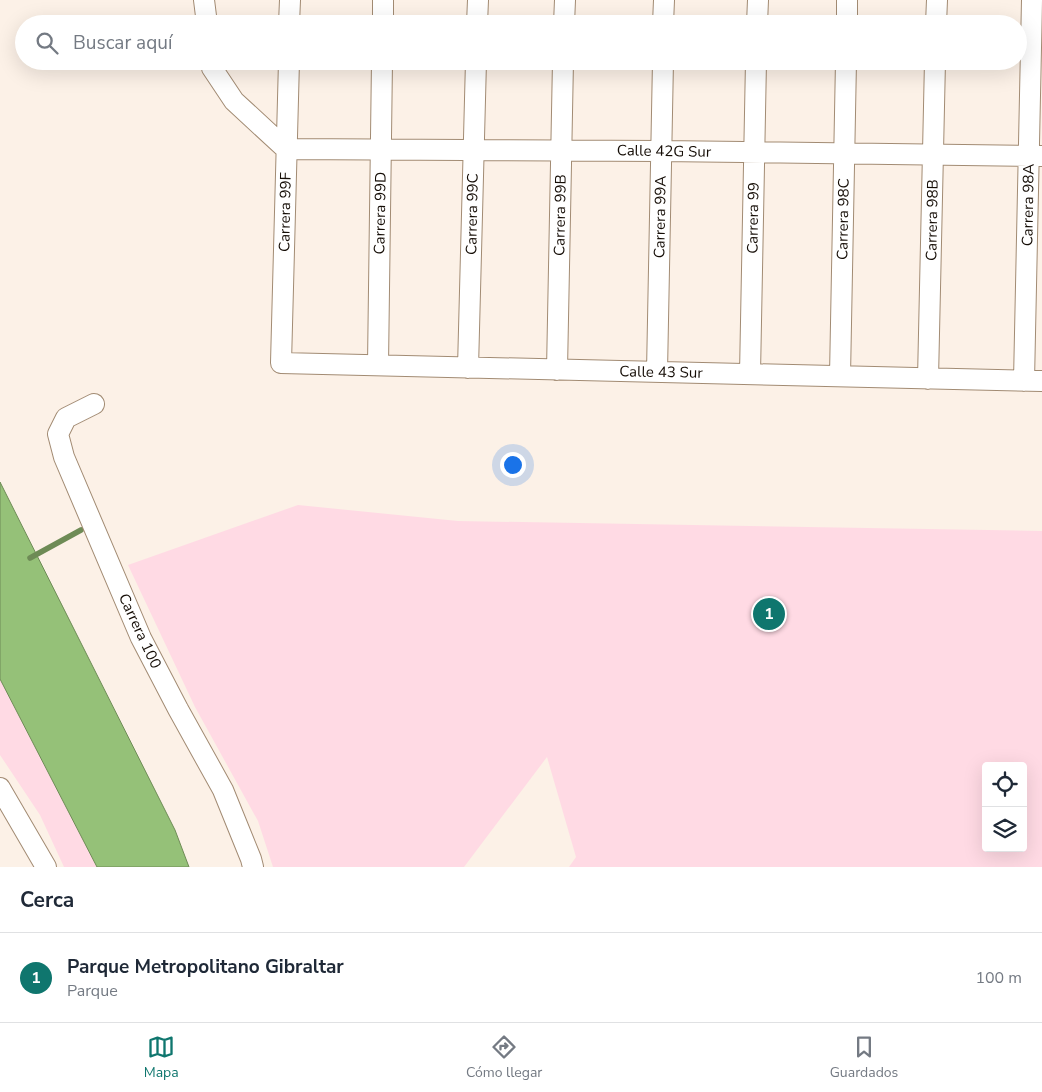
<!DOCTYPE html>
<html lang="es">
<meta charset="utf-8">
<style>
:root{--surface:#fff;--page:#f6f6f7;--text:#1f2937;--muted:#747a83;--line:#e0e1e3;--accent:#0f766e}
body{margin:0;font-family:"Nunito Sans",sans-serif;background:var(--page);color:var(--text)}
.controls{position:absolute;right:15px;bottom:15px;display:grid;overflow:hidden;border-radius:5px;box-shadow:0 5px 20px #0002}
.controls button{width:45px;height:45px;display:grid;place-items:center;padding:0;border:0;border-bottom:1px solid var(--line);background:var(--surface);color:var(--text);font:25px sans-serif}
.you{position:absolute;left:512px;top:464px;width:18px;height:18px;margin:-12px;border:4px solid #fff;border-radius:50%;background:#1a73e8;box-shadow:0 0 0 8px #1a73e833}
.badge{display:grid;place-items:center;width:32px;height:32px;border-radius:50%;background:var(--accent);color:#fff;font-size:16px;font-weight:700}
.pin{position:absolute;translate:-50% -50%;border:2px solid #fff;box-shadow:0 1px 5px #0006}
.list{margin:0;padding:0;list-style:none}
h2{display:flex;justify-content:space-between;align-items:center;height:65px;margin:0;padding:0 20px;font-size:21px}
h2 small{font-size:16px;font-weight:400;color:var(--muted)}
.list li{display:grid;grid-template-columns:32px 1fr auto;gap:15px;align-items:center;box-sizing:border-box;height:90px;padding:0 20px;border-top:1px solid var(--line)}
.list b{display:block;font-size:19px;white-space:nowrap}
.list p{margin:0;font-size:16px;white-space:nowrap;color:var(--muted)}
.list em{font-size:16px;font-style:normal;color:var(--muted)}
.icon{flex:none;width:28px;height:28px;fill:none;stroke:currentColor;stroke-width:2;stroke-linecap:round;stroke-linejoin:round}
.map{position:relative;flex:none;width:1042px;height:867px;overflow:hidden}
.search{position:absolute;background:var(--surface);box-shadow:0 5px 20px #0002;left:15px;right:15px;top:15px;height:55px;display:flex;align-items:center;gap:12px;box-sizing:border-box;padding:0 18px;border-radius:28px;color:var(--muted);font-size:19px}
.sheet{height:155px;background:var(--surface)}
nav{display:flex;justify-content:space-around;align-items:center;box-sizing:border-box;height:70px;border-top:1px solid var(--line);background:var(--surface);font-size:14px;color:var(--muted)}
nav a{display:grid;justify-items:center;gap:2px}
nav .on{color:var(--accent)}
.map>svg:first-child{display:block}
.green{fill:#ffdae4;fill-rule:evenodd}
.water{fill:#95c178;stroke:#6e8b56}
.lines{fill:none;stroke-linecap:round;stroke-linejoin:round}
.stream{stroke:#6e8b56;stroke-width:5.5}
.street-casing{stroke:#a28b73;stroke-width:22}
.street{stroke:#fff;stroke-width:20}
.labels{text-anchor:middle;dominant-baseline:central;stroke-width:4;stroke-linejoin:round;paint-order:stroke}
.street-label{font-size:15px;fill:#140c05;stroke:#fff}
</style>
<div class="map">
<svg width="1042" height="867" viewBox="0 0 1042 867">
<rect width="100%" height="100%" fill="#fcf1e7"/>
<path class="green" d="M298,505L458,521L1042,531V867H569L576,857L547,757L464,867H273L258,821L195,707L128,565ZM986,766H1023V848H986Z
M0,679L97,867H64L40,815L0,755Z"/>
<path class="water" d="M0,482L175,830L189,867H97L0,679Z"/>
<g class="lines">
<path class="stream" d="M30,558L81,530"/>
<defs>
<path id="street" d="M204,0L207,24
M289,24L290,0
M383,24V0
M477,24L478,0
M564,24L565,0
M663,24L664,0
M757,24L758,0
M847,24V0
M936,24L937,0
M211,61L212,68L234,101L286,149L661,151L1042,156
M289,61L281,363L1042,381
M378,365L382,61
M468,368L476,61
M557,370L563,61
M657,372L663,61
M750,374L756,61
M840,376L846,61
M928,379L935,61
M1024,381L1032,0
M94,404L66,418L58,434L64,457L141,638L178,709L223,790L251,859L253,867
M0,788L46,867"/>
</defs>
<use href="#street" class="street-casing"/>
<use href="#street" class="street"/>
</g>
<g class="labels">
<g class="street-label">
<text transform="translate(664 151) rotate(1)">Calle 42G Sur</text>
<text transform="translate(1028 205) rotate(-89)">Carrera 98A</text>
<text transform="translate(285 212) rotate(-89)">Carrera 99F</text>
<text transform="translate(380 213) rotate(-89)">Carrera 99D</text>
<text transform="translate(472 214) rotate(-89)">Carrera 99C</text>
<text transform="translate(560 215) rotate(-89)">Carrera 99B</text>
<text transform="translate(660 217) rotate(-89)">Carrera 99A</text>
<text transform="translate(753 218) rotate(-89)">Carrera 99</text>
<text transform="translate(843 219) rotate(-89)">Carrera 98C</text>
<text transform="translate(932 220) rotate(-89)">Carrera 98B</text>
<text transform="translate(661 372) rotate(1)">Calle 43 Sur</text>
<text transform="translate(140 631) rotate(65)">Carrera 100</text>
</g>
</g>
</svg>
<div class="controls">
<button><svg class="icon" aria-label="locate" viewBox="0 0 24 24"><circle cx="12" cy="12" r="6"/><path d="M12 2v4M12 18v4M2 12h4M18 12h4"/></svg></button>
<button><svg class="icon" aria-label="layers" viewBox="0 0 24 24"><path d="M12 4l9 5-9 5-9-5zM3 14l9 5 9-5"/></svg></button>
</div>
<div class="you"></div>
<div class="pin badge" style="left:769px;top:614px">1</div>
<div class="search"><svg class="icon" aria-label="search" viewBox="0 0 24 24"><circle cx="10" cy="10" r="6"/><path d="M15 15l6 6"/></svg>Buscar aquí</div>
</div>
<section class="sheet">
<h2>Cerca<small></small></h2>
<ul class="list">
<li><span class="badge">1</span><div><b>Parque Metropolitano Gibraltar</b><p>Parque</p></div><em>100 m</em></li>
</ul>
</section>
<nav>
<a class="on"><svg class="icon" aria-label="map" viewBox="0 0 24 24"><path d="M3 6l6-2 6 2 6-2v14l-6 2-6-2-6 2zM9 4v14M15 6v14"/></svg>Mapa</a>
<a><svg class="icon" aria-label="directions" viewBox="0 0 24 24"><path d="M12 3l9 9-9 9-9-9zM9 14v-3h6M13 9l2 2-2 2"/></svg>Cómo llegar</a>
<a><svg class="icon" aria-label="saved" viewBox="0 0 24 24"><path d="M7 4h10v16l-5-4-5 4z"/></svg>Guardados</a>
</nav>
